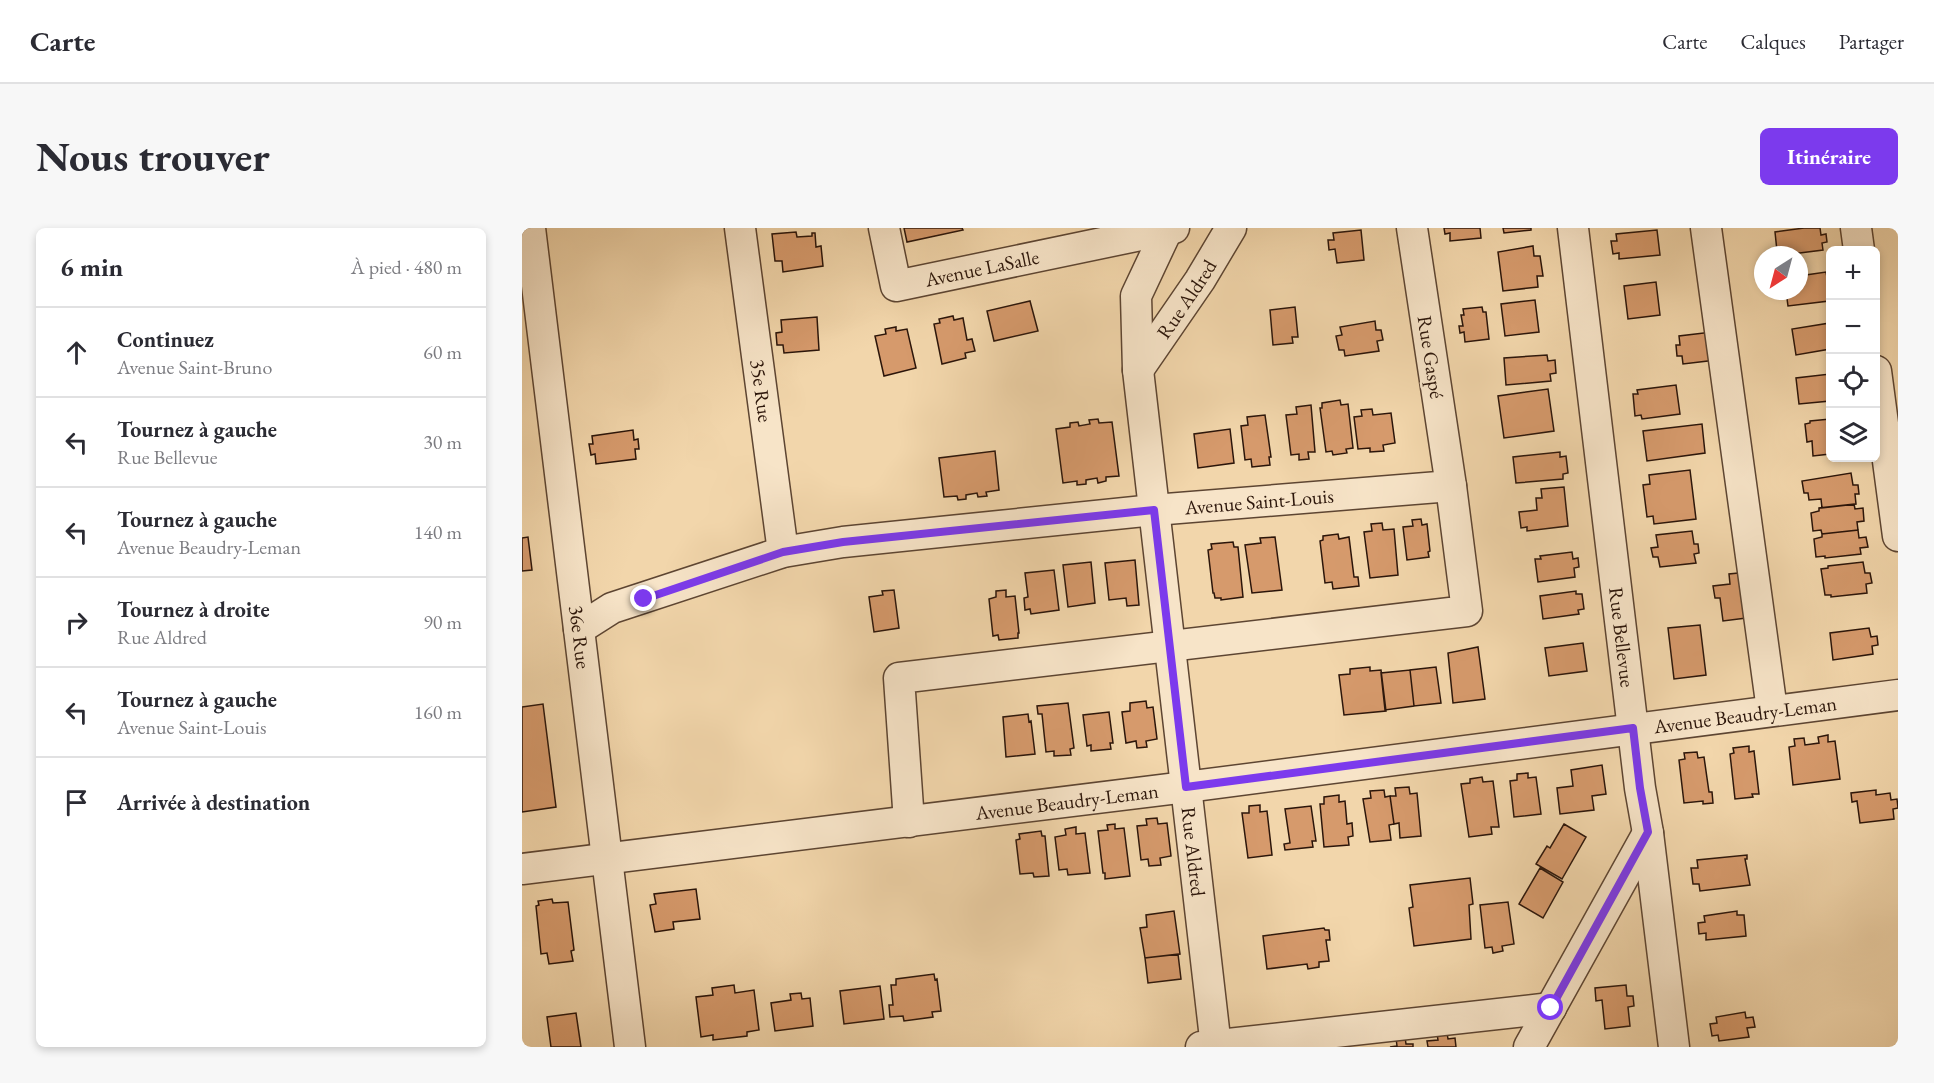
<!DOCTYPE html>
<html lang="fr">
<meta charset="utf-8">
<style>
:root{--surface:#fff;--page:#f7f7f7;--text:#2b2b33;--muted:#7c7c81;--line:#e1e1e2;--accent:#7c3aed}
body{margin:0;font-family:"EB Garamond",serif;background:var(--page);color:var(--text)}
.controls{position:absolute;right:18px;top:18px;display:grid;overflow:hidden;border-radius:9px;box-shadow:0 3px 9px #0003}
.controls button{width:54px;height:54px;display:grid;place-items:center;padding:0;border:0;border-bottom:2px solid var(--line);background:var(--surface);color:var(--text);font:30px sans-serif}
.compass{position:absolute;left:1232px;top:18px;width:54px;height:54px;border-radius:50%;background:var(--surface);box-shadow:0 3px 9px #0003;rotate:216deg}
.stop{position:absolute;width:18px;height:18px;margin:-14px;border:4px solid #7c3aed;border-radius:50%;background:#fff}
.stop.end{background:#7c3aed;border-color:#fff;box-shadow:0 2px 6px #0008}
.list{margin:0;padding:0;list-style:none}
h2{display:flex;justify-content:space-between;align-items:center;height:78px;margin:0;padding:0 24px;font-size:26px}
h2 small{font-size:20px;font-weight:400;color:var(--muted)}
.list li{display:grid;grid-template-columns:39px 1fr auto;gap:18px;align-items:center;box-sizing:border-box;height:90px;padding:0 24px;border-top:2px solid var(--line)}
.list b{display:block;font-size:22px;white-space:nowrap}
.list p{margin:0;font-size:20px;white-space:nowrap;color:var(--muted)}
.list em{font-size:20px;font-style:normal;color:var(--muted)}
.icon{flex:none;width:33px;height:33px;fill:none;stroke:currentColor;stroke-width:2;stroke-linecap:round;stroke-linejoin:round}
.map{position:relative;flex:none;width:1376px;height:819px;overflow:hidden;border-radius:9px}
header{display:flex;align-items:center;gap:36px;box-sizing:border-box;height:84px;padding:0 30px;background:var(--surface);border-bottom:2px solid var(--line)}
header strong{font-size:28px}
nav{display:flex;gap:33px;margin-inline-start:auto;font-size:21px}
.intro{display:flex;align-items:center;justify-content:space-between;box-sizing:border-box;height:144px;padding:0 36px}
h1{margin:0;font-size:42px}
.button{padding:15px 27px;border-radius:9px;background:var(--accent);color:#fff;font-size:21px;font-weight:700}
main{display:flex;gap:36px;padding:0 36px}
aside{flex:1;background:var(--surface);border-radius:9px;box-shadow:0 3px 9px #0003}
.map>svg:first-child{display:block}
.building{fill:#d69a6c;stroke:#2b150a;stroke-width:1.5}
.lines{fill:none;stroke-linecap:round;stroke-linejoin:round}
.minor-casing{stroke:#5d4532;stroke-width:33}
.minor{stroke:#f7e4c8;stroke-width:30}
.route{stroke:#7c3aed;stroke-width:8}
.labels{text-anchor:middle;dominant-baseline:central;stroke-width:5;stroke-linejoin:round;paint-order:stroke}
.street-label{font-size:20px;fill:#2b150a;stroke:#f7e4c8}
</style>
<header>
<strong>Carte</strong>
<nav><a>Carte</a><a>Calques</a><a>Partager</a></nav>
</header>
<div class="intro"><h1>Nous trouver</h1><a class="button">Itinéraire</a></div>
<main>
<aside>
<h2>6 min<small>À pied · 480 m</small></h2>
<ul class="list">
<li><svg class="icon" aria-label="ahead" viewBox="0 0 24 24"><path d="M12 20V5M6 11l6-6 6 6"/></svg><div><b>Continuez</b><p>Avenue Saint-Bruno</p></div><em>60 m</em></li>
<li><svg class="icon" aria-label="left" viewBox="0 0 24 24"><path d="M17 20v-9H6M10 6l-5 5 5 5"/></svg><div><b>Tournez à gauche</b><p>Rue Bellevue</p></div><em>30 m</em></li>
<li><svg class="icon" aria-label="left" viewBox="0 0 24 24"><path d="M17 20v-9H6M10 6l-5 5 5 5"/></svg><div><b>Tournez à gauche</b><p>Avenue Beaudry-Leman</p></div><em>140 m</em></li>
<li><svg class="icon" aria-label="right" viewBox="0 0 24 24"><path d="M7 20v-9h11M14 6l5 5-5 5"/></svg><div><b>Tournez à droite</b><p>Rue Aldred</p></div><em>90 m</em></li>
<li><svg class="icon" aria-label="left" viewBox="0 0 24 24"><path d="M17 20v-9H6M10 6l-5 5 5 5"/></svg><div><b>Tournez à gauche</b><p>Avenue Saint-Louis</p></div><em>160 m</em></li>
<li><svg class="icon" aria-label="arrive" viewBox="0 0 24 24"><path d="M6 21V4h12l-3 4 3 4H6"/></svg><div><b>Arrivée à destination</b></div></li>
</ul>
</aside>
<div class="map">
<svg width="1376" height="819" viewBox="0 0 1376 819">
<rect width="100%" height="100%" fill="#f2d6ab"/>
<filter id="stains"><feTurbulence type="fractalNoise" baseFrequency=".00333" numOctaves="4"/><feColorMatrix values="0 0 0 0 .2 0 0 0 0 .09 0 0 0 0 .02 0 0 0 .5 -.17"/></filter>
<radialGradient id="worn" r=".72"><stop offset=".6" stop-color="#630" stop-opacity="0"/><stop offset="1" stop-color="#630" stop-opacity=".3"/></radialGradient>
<path class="building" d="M382,0H440L441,2L385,14Z
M922,0H958L959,10L928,13V5L923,6Z
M981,0H1009V2L982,5Z
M1282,0H1298L1299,7L1304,6L1305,14L1300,15L1301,22L1262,27L1261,23H1255L1253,4Z
M839,2L842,32L815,35L813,21L807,22L806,12H812L811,5Z
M1135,2L1138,27L1097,31V25L1091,26L1089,13H1095L1094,6Z
M274,4L275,9L290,8V5H293L294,19L299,18L301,38L261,44L260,33H253L250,6Z
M1011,18L1012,28H1018L1021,48H1015L1016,59L981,63L976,24Z
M1304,44L1305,49L1308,48L1307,73L1266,78L1264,63H1277V48Z
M1134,54L1138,87L1106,91L1102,58Z
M1013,72L1017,104L983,108L979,76Z
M508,73L516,103L472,113L465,83Z
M773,79L776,109H770L771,115L751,117L748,82Z
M960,79L961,84H964L967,111L943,114L942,104L938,105L937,98H941L939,87H942L941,81Z
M431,88L432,92L441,90L445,112L450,111L453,123L443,125L444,130L420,136L412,96L418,95L417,91Z
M295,89L297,122L262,125L261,117H255L254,105L260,104L259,92Z
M853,93L854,102H859L861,112L855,113L857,123L823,128L822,122H817L814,108L820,107L818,99Z
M1308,95V121L1274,127L1270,101Z
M374,99V103L385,101L394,140L362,148L353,108L364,106L363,101Z
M1190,104L1194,132L1161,136L1160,128H1155L1154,117H1158L1157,108Z
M1025,127L1026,133L1033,132L1034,145L1028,146L1029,153L984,157L982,130Z
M1308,146V173L1277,176L1274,150Z
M1154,157L1158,186L1120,191L1119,187L1113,188L1111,166H1116L1115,162Z
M1026,161L1032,203L982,210L976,168Z
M818,172L819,177L826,176L831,220L824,221L825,225L811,227L810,223L804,224L798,180H800V175Z
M789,177L793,224H786L787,231L777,232V226L769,227L764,187L775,186L774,179Z
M850,181L851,187L869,185L873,215L861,217L862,223L848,224V220L836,221L832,189L840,188L839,182Z
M743,187L749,229H747L748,237L730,239L729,231L723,232L719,198L726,197L725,189Z
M576,191L577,195L590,194L597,248L584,249V253L576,255L575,250L564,252V256L555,257V253L541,255L534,201L548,199V195L556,194L557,198L568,196L567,192Z
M1308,191V226L1291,228L1290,213L1285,214L1283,196L1288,195V193Z
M1180,196L1183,225L1125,233L1121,203Z
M708,201L712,235L676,240L672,206Z
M111,202L112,212L116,211L117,221H113L114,231L74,236L73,226L69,227L67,216H71L70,208Z
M473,223L477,262L464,264L465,268L456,269L455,265L444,267V271L436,272L435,268L422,269L417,230Z
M1038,224V229L1044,228L1046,245L1041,246V251L994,255L991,229Z
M1168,242L1174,291L1132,296L1131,288L1125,289L1121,257L1128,256L1127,247Z
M1329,245L1331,257H1336L1337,266H1333L1334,276L1300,280L1299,271L1287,272L1286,265H1282L1280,253Z
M1042,259L1046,298L1005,303V299L999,300L997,284L1015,282L1014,270H1020L1019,261Z
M1332,276L1333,281L1341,280L1342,293L1335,294L1336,302L1300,306L1299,302L1291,303L1289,285L1297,283V280Z
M899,291L900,297L905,296L908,323L906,324L907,329L885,332L881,299L891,298L890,292Z
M860,295L861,302L872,301L876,347L848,350L842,304L850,303L849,296Z
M1336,302L1337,310L1344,309L1346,319L1338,320L1339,326L1303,330V328L1294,329L1292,311L1300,309V306Z
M1170,303L1172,316H1176L1177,325L1172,326L1174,335L1138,339L1136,329H1131L1129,320L1136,319L1134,307Z
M816,306L817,311L827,309L832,349H836L837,358L811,361L810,354L803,355L798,313L801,312V308Z
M6,309L10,342L0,343V310Z
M753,309L760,362L730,365L723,317L739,315L738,310Z
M711,314L712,319H716L721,369L699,372V370H693L692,365H691L686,322L690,321L689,316Z
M1050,324L1051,331L1056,330L1057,339L1052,340L1053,349L1016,354L1013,331H1019L1018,328Z
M613,332L617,377L605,378L604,370L587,372L583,335Z
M569,334L573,375L546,379L541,337Z
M1341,334L1343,345H1348L1350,355L1344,356L1345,365L1309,369V367H1303L1299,341L1306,340V338Z
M532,342L537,382L509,386L508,381L503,382L502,370L506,369L503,345Z
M1226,344L1232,389L1201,393L1198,370H1193L1191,358L1208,356L1207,346Z
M372,362L377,400L352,404L347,369L361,367L360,363Z
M484,362V369L493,368L497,405H496V410L477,412L476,407L471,408L467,371L474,369V363Z
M1054,363V366H1060L1062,381L1056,382L1057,386L1021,391L1018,368Z
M1178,397L1184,447L1152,451L1146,400Z
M1347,400L1349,409L1355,408L1356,417L1350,418L1351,426L1311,432L1308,405Z
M1061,415L1065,443L1027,448L1023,420Z
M956,419L963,471L931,475L926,425Z
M848,439V443L859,442L864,483L822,487L817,447L828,446V441Z
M914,439L919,475L892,478L888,442Z
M888,442L892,478L863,482L859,445Z
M624,473L625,480L631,479L635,511L624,513L625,519L615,520L614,513L604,515L600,484L608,483V475Z
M546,475L552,520L548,521L549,527L532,528V523L524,524L520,486H516L515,478Z
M21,476L34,579L0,584V479Z
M587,484L591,515H588L589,521L569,523V517L565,518L561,487Z
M506,486L507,494L509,493L513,526L484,529L481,489Z
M1306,507V514L1313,513L1318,551L1271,557L1267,519L1273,518L1272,511L1282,510L1283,517L1297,515L1296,509Z
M1227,518V524L1232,523L1237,566H1230L1231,569L1213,571L1208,526L1212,525L1211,520Z
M1175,524L1176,530L1182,529L1187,564H1190L1191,575L1181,576V573L1162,575L1157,532L1163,531L1162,525Z
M1080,537L1084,566L1070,568L1072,582L1038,586L1035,560L1051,558L1049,542Z
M1006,545V550L1014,549L1019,586L992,589L988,553L995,552V546Z
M960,549L961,554L971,553L977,599H969L970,606L947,609L939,556L948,555V551Z
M887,559L888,566L895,565L899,608L878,610L877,595L872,596L868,568H874L873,560Z
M862,562L863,569L868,568L872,596L867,597L869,612L848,614L841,571L849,570L848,563Z
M1354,562V567L1368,565L1369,572L1375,571L1376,580L1371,581L1372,591L1338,595L1335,573L1330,574L1329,565Z
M817,567V574L823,573L825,596L830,595L831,608L826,609L827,617L802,619L798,576H802V569Z
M738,577V584L745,583L750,627L726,630L720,585H727V578Z
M789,578L794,613H790L791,619L763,622L762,616L768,615L763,581Z
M635,590L636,596L645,595L649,628L638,630L639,637L627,638L626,631L619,632L615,598L625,597L624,591Z
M593,596V601L602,600L608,648L583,651V645H581L576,603L586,602L585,597Z
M1042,596L1064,609L1040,651L1014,636L1025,618L1028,620Z
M554,599V606L563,605L568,645L546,647L545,641L537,642L533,609L544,607L543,601Z
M519,603L520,608H523L527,648L512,649L511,645L498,646L494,612L498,611L497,606Z
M1225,627V631H1223L1228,657L1178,663L1177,656H1171L1169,640H1176L1175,632Z
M1018,640L1041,654L1021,690L997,676Z
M948,650L951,676L947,677L949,711L892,718L887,680L891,679L888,657Z
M174,661L178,691L151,694L152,701L133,704L128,677L134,676L132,666Z
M30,671L31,675L46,674L52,722L49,723L51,733L27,736L25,725L19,726L14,678L17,677L16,673Z
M986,674L992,716L980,718L981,723L971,725L970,719L963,720L958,677Z
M652,683L658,726L623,730L618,700L625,699L624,687Z
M1215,683V687H1222L1224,708L1184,712V705L1177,706L1176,695L1183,694L1182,688Z
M802,700L803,702H807L808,712H804L807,733L797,734V739L786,741L785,736L745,741L741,708Z
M656,726L659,751L626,755L623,730Z
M412,746L413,752L415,751L419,783L410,784L411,789L382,793L381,788L368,789L367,777H371L369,757H374V751Z
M212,757L213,765L232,762L237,802L225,804V808L191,812V807L179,809L174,769L191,767L190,760Z
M1104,757L1105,768H1111L1112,778L1106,779L1108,798L1083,801L1080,772L1074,773L1073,760Z
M358,758L362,791L322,796L318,763Z
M279,765L280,771L288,770L291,798L253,803L249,775L269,772L268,766Z
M1223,784L1224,790L1231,789L1233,799L1225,800L1227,809L1197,813L1196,807L1190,808L1188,796L1195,795L1194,789Z
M54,785L59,819H29L25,789Z
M925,805L926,811L933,810L934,819H906L905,813L916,812L915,806Z
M883,809L884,816H891V819H868L875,818L874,810Z"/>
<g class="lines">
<defs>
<g id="minor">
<path id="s1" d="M8,0L108,819"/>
<path id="s2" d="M218,0L261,324"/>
<path id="s3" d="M362,0L374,58L652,0"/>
<path id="s4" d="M646,0L614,68L616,142L694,819"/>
<path id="s5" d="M1051,0L1118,560L1126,605L1152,819"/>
<path d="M1184,0L1250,482"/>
<path d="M1334,0L1337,22"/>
<path id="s6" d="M616,142L678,52L709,0"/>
<path d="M1354,143L1376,308"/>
<path id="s7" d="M57,401L90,380L261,324L321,314L632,282L929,258"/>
<path d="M387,594L377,450L945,383L929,258L890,0"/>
<path id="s8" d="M0,641L664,559L1376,467"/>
<path d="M679,819L1029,780"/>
<path d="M1007,819L1126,605"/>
</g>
</defs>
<use href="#minor" class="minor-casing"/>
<use href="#minor" class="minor"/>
</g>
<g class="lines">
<path class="route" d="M122,371L261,324L321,314L632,282L664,559L1111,500L1118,560L1126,604L1029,780"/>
</g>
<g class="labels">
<g class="street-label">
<text stroke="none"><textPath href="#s3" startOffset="147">Avenue LaSalle</textPath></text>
<text stroke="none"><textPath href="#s6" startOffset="86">Rue Aldred</textPath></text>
<text transform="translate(909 129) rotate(81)">Rue Gaspé</text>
<text stroke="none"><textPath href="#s2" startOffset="164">35e Rue</textPath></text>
<text stroke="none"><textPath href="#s7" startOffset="698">Avenue Saint-Louis</textPath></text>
<text stroke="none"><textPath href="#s1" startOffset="412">36e Rue</textPath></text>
<text stroke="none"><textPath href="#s5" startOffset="412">Rue Bellevue</textPath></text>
<text stroke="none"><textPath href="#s8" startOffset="1233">Avenue Beaudry-Leman</textPath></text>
<text stroke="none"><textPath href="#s8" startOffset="549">Avenue Beaudry-Leman</textPath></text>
<text stroke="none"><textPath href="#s4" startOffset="634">Rue Aldred</textPath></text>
</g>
</g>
<rect width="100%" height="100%" filter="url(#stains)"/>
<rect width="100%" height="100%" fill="url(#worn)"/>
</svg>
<div class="controls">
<button>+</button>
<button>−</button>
<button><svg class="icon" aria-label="locate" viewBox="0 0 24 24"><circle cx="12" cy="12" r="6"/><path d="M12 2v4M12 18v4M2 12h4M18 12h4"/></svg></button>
<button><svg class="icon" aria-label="layers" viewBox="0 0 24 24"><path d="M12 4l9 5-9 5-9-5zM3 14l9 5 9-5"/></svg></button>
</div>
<svg class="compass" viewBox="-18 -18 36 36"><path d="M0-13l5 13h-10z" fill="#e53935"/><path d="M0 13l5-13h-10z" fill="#7c7c81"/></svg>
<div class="stop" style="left:1029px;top:780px"></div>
<div class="stop end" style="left:122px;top:371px"></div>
</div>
</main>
